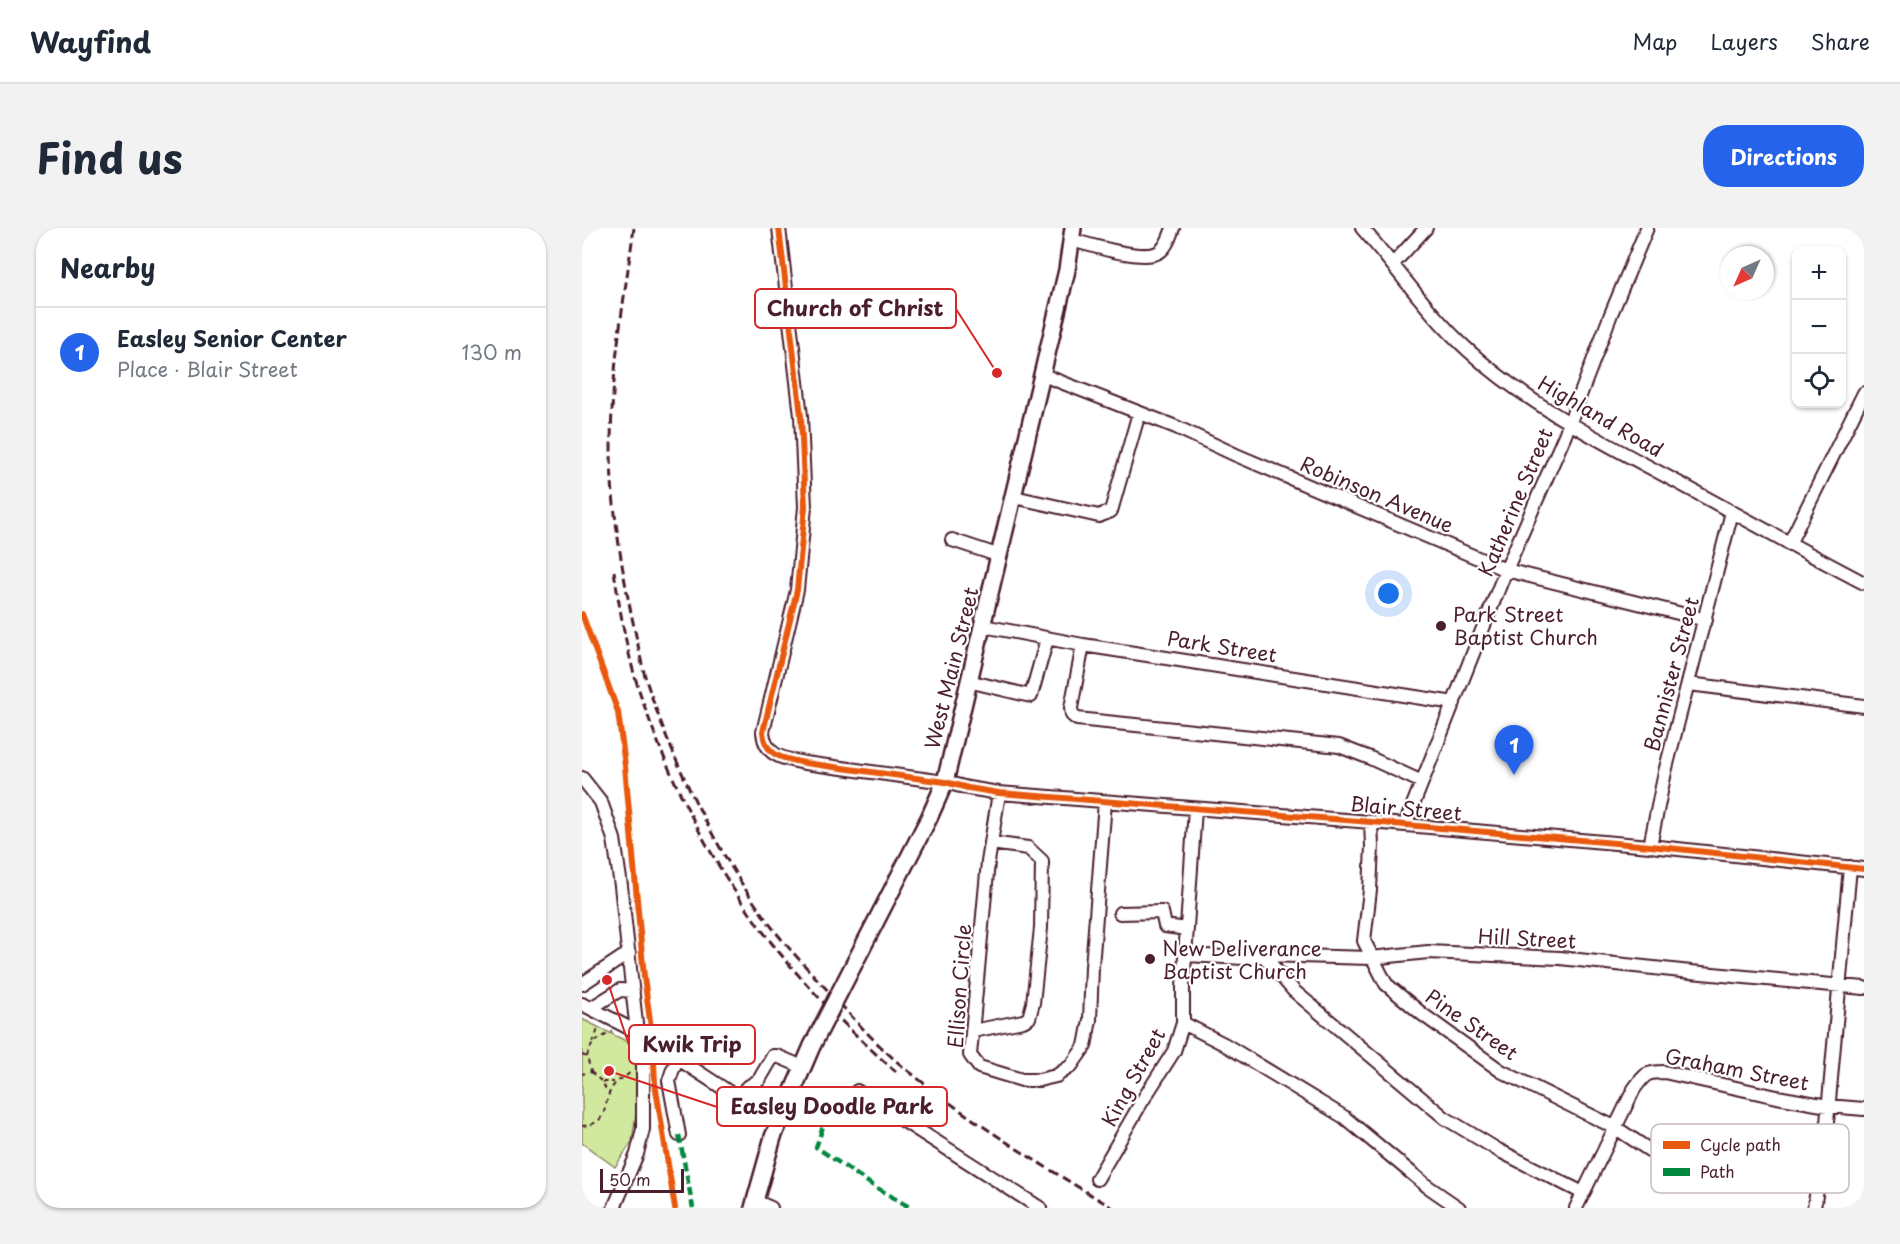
<!DOCTYPE html>
<meta charset="utf-8">
<style>
:root{--surface:#fff;--page:#f2f2f3;--text:#1f2937;--muted:#747a83;--line:#e0e1e3;--accent:#2563eb}
body{margin:0;font-family:"Playpen Sans",sans-serif;background:var(--page);color:var(--text)}
.controls{position:absolute;right:18px;top:18px;display:grid;overflow:hidden;border-radius:12px;box-shadow:0 2px 4px #0004}
.controls button{width:54px;height:54px;display:grid;place-items:center;padding:0;border:0;border-bottom:2px solid var(--line);background:var(--surface);color:var(--text);font:30px sans-serif}
.compass{position:absolute;left:1138px;top:18px;width:54px;height:54px;border-radius:50%;background:var(--surface);box-shadow:0 2px 4px #0004;rotate:225deg}
.scale{position:absolute;left:18px;bottom:15px;width:84px;box-sizing:border-box;padding-left:6px;border:3px solid #4a1f2b;border-top:0;font-size:16px;line-height:21px;white-space:nowrap;color:#4a1f2b;-webkit-text-stroke:4px #fff;paint-order:stroke}
.you{position:absolute;left:807px;top:366px;width:21px;height:21px;margin:-15px;border:4px solid #fff;border-radius:50%;background:#1a73e8;box-shadow:0 0 0 9px #1a73e833}
.badge{display:grid;place-items:center;width:39px;height:39px;border-radius:50%;background:var(--accent);color:#fff;font-size:20px;font-weight:700}
.pin{position:absolute;translate:-50% -50px;filter:drop-shadow(0 2px 3px #0008)}
.pin::after{content:'';position:absolute;top:32px;width:21px;height:18px;background:inherit;clip-path:polygon(0 0,100% 0,50% 100%)}
.list{margin:0;padding:0;list-style:none}
h2{display:flex;justify-content:space-between;align-items:center;height:78px;margin:0;padding:0 24px;font-size:26px}
h2 small{font-size:20px;font-weight:400;color:var(--muted)}
.list li{display:grid;grid-template-columns:39px 1fr auto;gap:18px;align-items:center;box-sizing:border-box;height:90px;padding:0 24px;border-top:2px solid var(--line)}
.list b{display:block;font-size:22px;white-space:nowrap}
.list p{margin:0;font-size:20px;white-space:nowrap;color:var(--muted)}
.list em{font-size:20px;font-style:normal;color:var(--muted)}
.icon{flex:none;width:33px;height:33px;fill:none;stroke:currentColor;stroke-width:2;stroke-linecap:round;stroke-linejoin:round}
.map{position:relative;flex:none;width:1282px;height:980px;overflow:hidden;border-radius:24px}
header{display:flex;align-items:center;gap:36px;box-sizing:border-box;height:84px;padding:0 30px;background:var(--surface);border-bottom:2px solid var(--line)}
header strong{font-size:28px}
nav{display:flex;gap:33px;margin-inline-start:auto;font-size:21px}
.intro{display:flex;align-items:center;justify-content:space-between;box-sizing:border-box;height:144px;padding:0 36px}
h1{margin:0;font-size:42px}
.button{padding:15px 27px;border-radius:24px;background:var(--accent);color:#fff;font-size:21px;font-weight:700}
main{display:flex;gap:36px;padding:0 36px}
aside{flex:1;background:var(--surface);border-radius:24px;box-shadow:0 2px 4px #0004}
.map>svg:first-child{display:block}
.green{fill:#d1e99f;stroke:#8e8465;stroke-width:1.5}
.lines{fill:none;stroke-linecap:round;stroke-linejoin:round}
.minor-casing{stroke:#4a1f2b;stroke-width:16}
.major-casing{stroke:#4a1f2b;stroke-width:20}
.path{stroke:#4a1f2b;stroke-width:2;stroke-dasharray:4.5 4.5;stroke-linecap:butt}
.minor{stroke:#fff;stroke-width:12}
.major{stroke:#fff;stroke-width:15}
.rail{stroke:#4a1f2b;stroke-width:3;stroke-dasharray:9 4.5;stroke-linecap:butt}
.major-bridge-casing{stroke:#4a1f2b;stroke-width:20;stroke-linecap:butt}
.major-bridge{stroke:#fff;stroke-width:15}
.quiet{stroke:#00873e;stroke-width:4.5;stroke-dasharray:9 4.5;stroke-linecap:butt}
.cycleway-casing{stroke:#fff;stroke-width:10}
.cycleway{stroke:#e8590c;stroke-width:6}
.poi-dot{fill:#4a1f2b;stroke:#fff;stroke-width:2}
.labels{text-anchor:middle;dominant-baseline:central;stroke-width:4.5;stroke-linejoin:round;paint-order:stroke}
.street-label{font-size:20px;fill:#4a1f2b;stroke:#fff}
.poi-label{font-size:20px;fill:#4a1f2b;stroke:#fff;text-anchor:start}
.key{fill:#fff;stroke:#c9bcbf;stroke-width:1.5}
.key-label{font-size:16px;fill:#4a1f2b}
.leader{fill:none;stroke:#d62828;stroke-width:2}
.callout-dot{fill:#d62828;stroke:#fff;stroke-width:2}
.callout{fill:#fff;stroke:#d62828;stroke-width:2}
.callout-label{font-size:21px;text-anchor:middle;font-weight:bold;fill:#4a1f2b}
</style>
<header>
<strong>Wayfind</strong>
<nav><a>Map</a><a>Layers</a><a>Share</a></nav>
</header>
<div class="intro"><h1>Find us</h1><a class="button">Directions</a></div>
<main>
<aside>
<h2>Nearby<small></small></h2>
<ul class="list">
<li><span class="badge">1</span><div><b>Easley Senior Center</b><p>Place · Blair Street</p></div><em>130 m</em></li>
</ul>
</aside>
<div class="map">
<svg width="1282" height="980" viewBox="0 0 1282 980">
<rect width="100%" height="100%" fill="#fff"/>
<filter id="ink" filterUnits="userSpaceOnUse"><feTurbulence type="fractalNoise" baseFrequency=".0167" numOctaves="2"/><feDisplacementMap in="SourceGraphic" scale="12" xChannelSelector="R" yChannelSelector="G"/><feConvolveMatrix kernelMatrix="1 2 1 2 8 2 1 2 1" color-interpolation-filters="sRGB"/></filter>
<g filter="url(#ink)">
<path class="green" d="M0,791L52,817L56,869L50,914L33,939L0,915Z"/>
<g class="lines">
<defs>
<path id="minor" d="M197,0L219,188L223,279L215,362L181,504C183,529 203,531 223,535L363,554L386,560L417,565L789,594L1068,618L1282,641
M780,0C816,41 847,87 887,123C944,175 1015,211 1082,247C1149,283 1215,320 1282,355
M489,12C509,17 561,34 577,24C585,19 588,8 591,0
M811,36L844,0
M461,147L594,199L654,227L924,342L1124,392
M432,269L517,288L529,283L557,185
M370,312L418,328
M1207,316L1282,165
M401,398L501,417L872,475
M501,417L489,480L490,487L495,491L757,518L788,530L840,554
M386,453L449,468L465,411
M1107,456L1282,478
M0,550L19,574L32,611L39,658L55,804L61,832V901L55,926L32,980
M417,565L406,634L388,827L397,839L440,852H457L474,848L489,838L503,818L508,792L510,739L523,574
M789,594L790,618L788,662L782,713L804,756L840,786L919,843L1034,900L1102,945
M823,597L924,342L983,207L1029,86L1065,0
M1068,618L1083,544L1150,284
M538,685L580,684L583,698L605,701
M604,727L662,730L681,727L789,730L846,724L978,730L1109,744L1282,760
M681,727L712,763L863,890L916,922L1001,965
M0,756L47,725
M0,776L55,804L196,896
M9,780L38,762L51,763
M601,795L642,816L762,889L845,958L877,980
M391,803L441,793L447,790L451,775L459,700L460,633L446,620L409,615
M97,831L91,841L87,853L97,907
M275,863L458,980
M158,871L164,860L177,852L191,828H195L221,839
M515,951L559,875L592,823L601,795V758L613,581
M173,973L189,980
M994,980L1052,861C1063,846 1064,844 1082,844L1195,869L1246,878L1282,881
M1232,980L1244,906L1268,639"/>
<path id="major" d="M272,736L347,590L363,554L485,42L491,0
M171,980L191,909L230,818"/>
</defs>
<use href="#minor" class="minor-casing"/>
<use href="#major" class="major-casing"/>
<path class="path" d="M11,815L17,798
M0,827L5,829L9,844L0,846
M5,829C8,814 18,810 30,804
M9,844L20,854L26,865
M20,854H32
M0,898C30,896 19,873 32,857C36,851 44,850 49,843"/>
<use href="#minor" class="minor"/>
<use href="#major" class="major"/>
<path class="rail" d="M52,0C40,84 25,169 30,254C34,307 43,360 55,412C58,427 61,443 66,458C92,536 129,612 176,680C197,711 223,738 249,766C274,793 299,822 329,845C392,896 461,938 531,980
M32,343C38,382 44,421 56,459C82,539 120,618 169,687C207,742 263,799 314,844"/>
<defs>
<path id="major-bridge" d="M230,818L272,736"/>
</defs>
<use href="#major-bridge" class="major-bridge-casing"/>
<use href="#major-bridge" class="major-bridge"/>
<path class="quiet" d="M275,863C248,862 242,899 234,919L290,957L329,980
M97,907L111,980"/>
<defs>
<path id="cycleway" d="M197,0L219,188L223,279L215,362L181,504C183,529 203,531 223,535L363,554L386,560L417,565L789,594L1068,618L1282,641
M0,386L36,484L43,538L62,749L71,814L73,855L93,980"/>
</defs>
<use href="#cycleway" class="cycleway-casing"/>
<use href="#cycleway" class="cycleway"/>
</g>
</g>
<g class="poi-dot">
<circle cx="859" cy="398" r="6"/>
<circle cx="568" cy="731" r="6"/>
</g>
<g class="labels">
<g class="street-label">
<text transform="translate(1019 188) rotate(30)">Highland Road</text>
<text transform="translate(795 266) rotate(23)">Robinson Avenue</text>
<text transform="translate(933 274) rotate(-67)">Katherine Street</text>
<text transform="translate(640 418) rotate(9)">Park Street</text>
<text transform="translate(369 440) rotate(-76)">West Main Street</text>
<text transform="translate(1089 446) rotate(-75)">Bannister Street</text>
<text transform="translate(824 580) rotate(5)">Blair Street</text>
<text transform="translate(945 710) rotate(3)">Hill Street</text>
<text transform="translate(377 758) rotate(-86)">Ellison Circle</text>
<text transform="translate(890 796) rotate(35)">Pine Street</text>
<text transform="translate(1155 841) rotate(11)">Graham Street</text>
<text transform="translate(551 849) rotate(-61)">King Street</text>
</g>
<g class="poi-label">
<text x="871" y="386">Park Street<tspan x="871" dy="23">Baptist Church</tspan></text>
<text x="580" y="720">New Deliverance<tspan x="580" dy="23">Baptist Church</tspan></text>
</g>
</g>
<rect x="1069" y="896" width="198" height="69" rx="9" class="key"/>
<rect x="1081" y="913" width="27" height="8" fill="#e8590c"/>
<rect x="1081" y="940" width="27" height="8" fill="#00873e"/>
<g class="key-label">
<text x="1118" y="923">Cycle path</text>
<text x="1118" y="950">Path</text>
</g>
<path class="leader" d="M415 145L374 81M25 752L47 817M27 843L135 879"/>
<g class="callout-dot">
<circle cx="415" cy="145" r="6"/>
<circle cx="25" cy="752" r="6"/>
<circle cx="27" cy="843" r="6"/>
</g>
<g class="callout">
<rect x="173" y="61" width="201" height="39" rx="6"/>
<rect x="47" y="797" width="126" height="39" rx="6"/>
<rect x="135" y="859" width="230" height="39" rx="6"/>
</g>
<g class="callout-label">
<text x="273" y="88">Church of Christ</text>
<text x="110" y="824">Kwik Trip</text>
<text x="250" y="886">Easley Doodle Park</text>
</g>
</svg>
<div class="controls">
<button>+</button>
<button>−</button>
<button><svg class="icon" aria-label="locate" viewBox="0 0 24 24"><circle cx="12" cy="12" r="6"/><path d="M12 2v4M12 18v4M2 12h4M18 12h4"/></svg></button>
</div>
<svg class="compass" viewBox="-18 -18 36 36"><path d="M0-13l5 13h-10z" fill="#e53935"/><path d="M0 13l5-13h-10z" fill="#747a83"/></svg>
<div class="scale">50 m</div>
<div class="you"></div>
<div class="pin badge" style="left:932px;top:547px">1</div>
</div>
</main>
